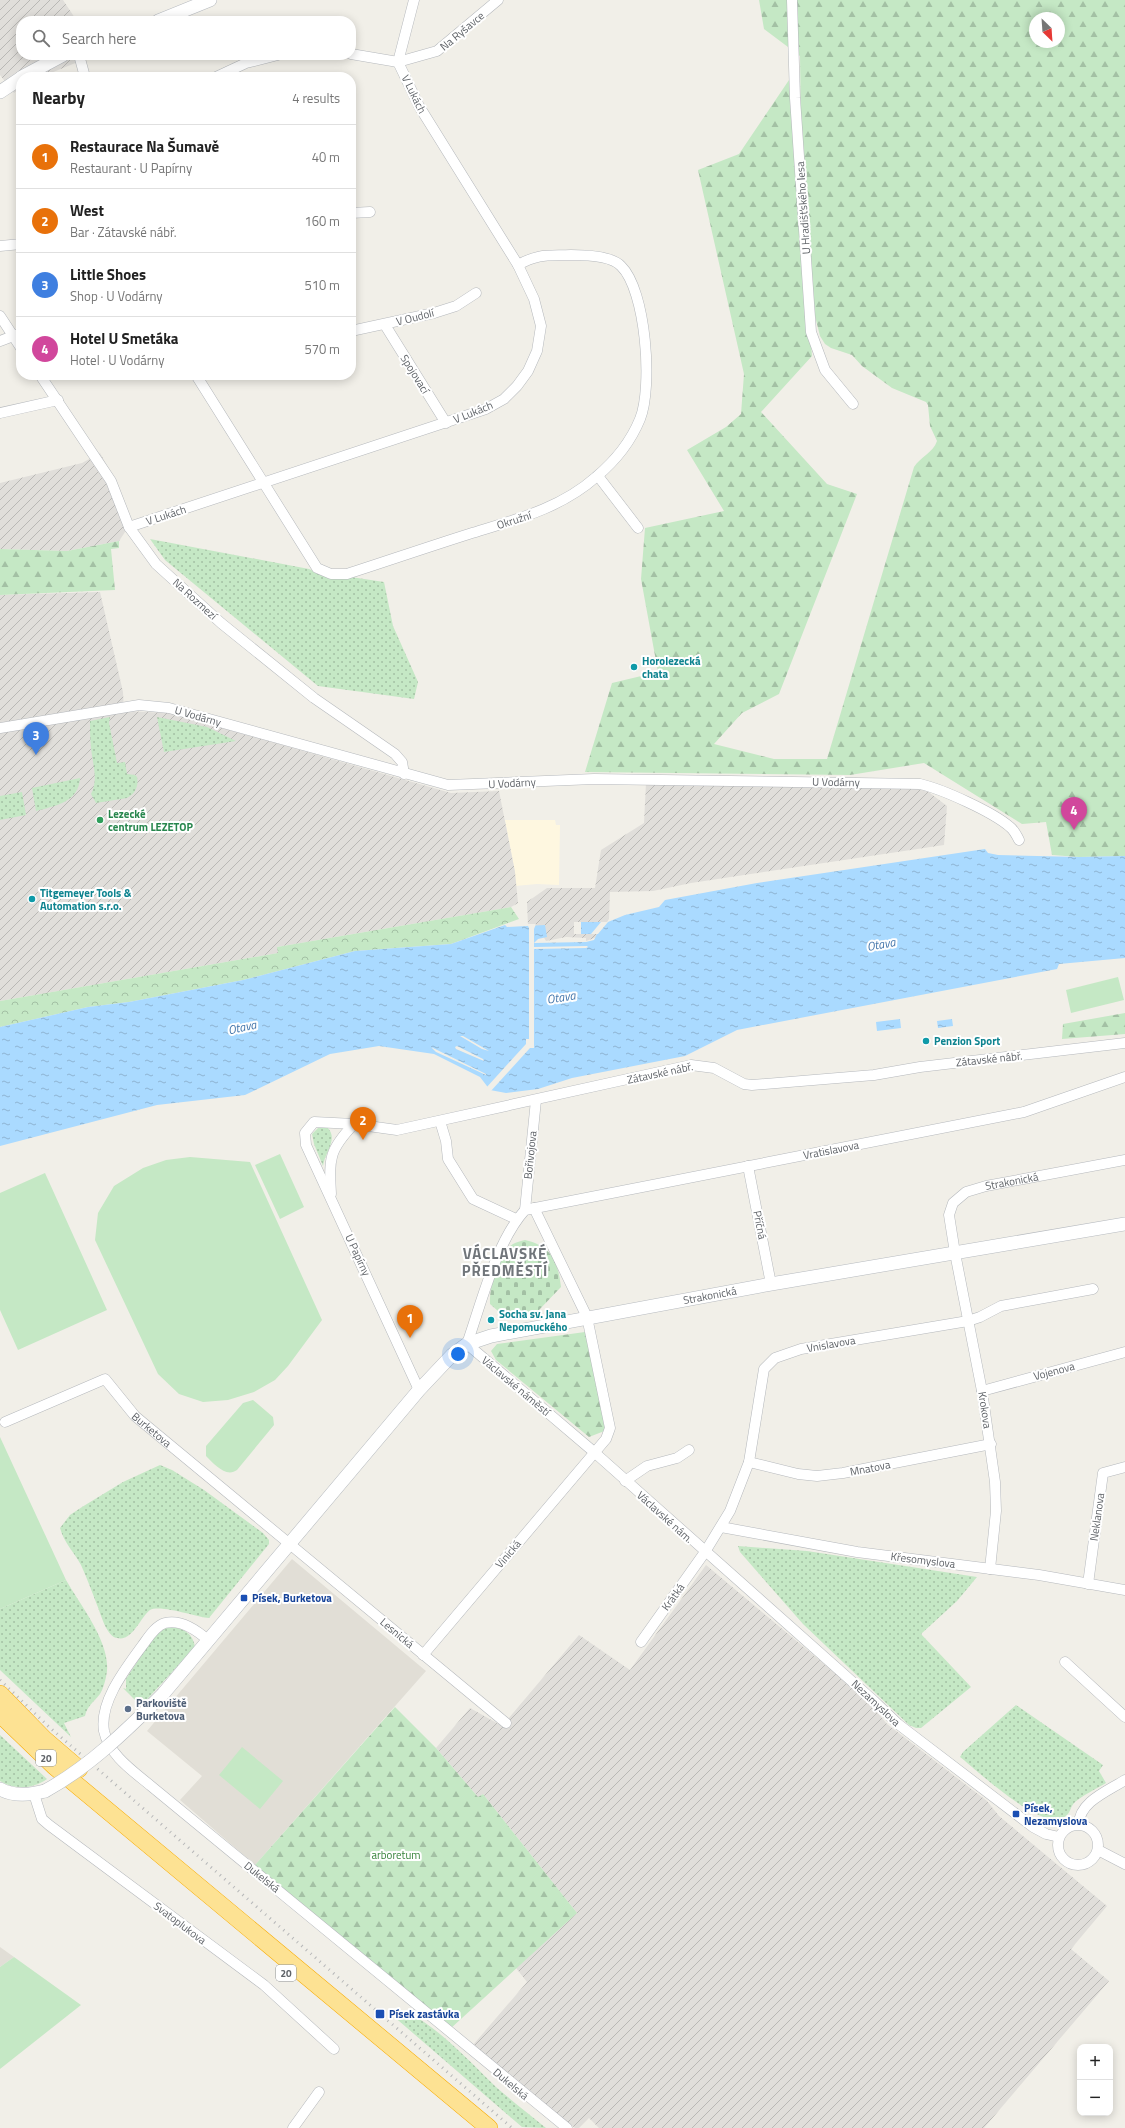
<!DOCTYPE html>
<meta charset="utf-8">
<style>
:root{--surface:#fff;--page:#f6f6f6;--text:#222;--muted:#767676;--line:#e0e0e0;--accent:#7c3aed}
body{margin:0;font-family:"Titillium Web",sans-serif;background:var(--page);color:var(--text)}
.controls{position:absolute;right:12px;bottom:12px;display:grid;overflow:hidden;border-radius:8px;box-shadow:0 2px 10px #0003}
.controls button{width:36px;height:36px;display:grid;place-items:center;padding:0;border:0;border-bottom:1px solid var(--line);background:var(--surface);color:var(--text);font:20px sans-serif}
.compass{position:absolute;left:1029px;top:12px;width:36px;height:36px;border-radius:50%;background:var(--surface);box-shadow:0 2px 10px #0003;rotate:155deg}
.you{position:absolute;left:458px;top:1354px;width:14px;height:14px;margin:-10px;border:3px solid #fff;border-radius:50%;background:#1a73e8;box-shadow:0 0 0 6px #1a73e833}
.badge{display:grid;place-items:center;width:26px;height:26px;border-radius:50%;background:var(--accent);color:#fff;font-size:13px;font-weight:700}
.pin{position:absolute;translate:-50% -33px;filter:drop-shadow(0 1px 2px #0008)}
.pin::after{content:'';position:absolute;top:21px;width:14px;height:12px;background:inherit;clip-path:polygon(0 0,100% 0,50% 100%)}
.list{margin:0;padding:0;list-style:none}
h2{display:flex;justify-content:space-between;align-items:center;height:52px;margin:0;padding:0 16px;font-size:17px}
h2 small{font-size:13px;font-weight:400;color:var(--muted)}
.list li{display:grid;grid-template-columns:26px 1fr auto;gap:12px;align-items:center;box-sizing:border-box;height:64px;padding:0 16px;border-top:1px solid var(--line)}
.list b{display:block;font-size:15px;white-space:nowrap}
.list p{margin:0;font-size:13px;white-space:nowrap;color:var(--muted)}
.list em{font-size:13px;font-style:normal;color:var(--muted)}
.icon{flex:none;width:22px;height:22px;fill:none;stroke:currentColor;stroke-width:2;stroke-linecap:round;stroke-linejoin:round}
.map{position:relative;flex:none;width:1125px;height:2128px;overflow:hidden}
.search{position:absolute;background:var(--surface);box-shadow:0 2px 10px #0003;left:16px;top:16px;width:340px;height:44px;display:flex;align-items:center;gap:10px;box-sizing:border-box;padding:0 14px;border-radius:16px;color:var(--muted);font-size:15px}
.panel{position:absolute;background:var(--surface);box-shadow:0 2px 10px #0003;left:16px;top:72px;width:340px;height:308px;border-radius:16px}
.map>svg:first-child{display:block}
.commercial{fill:#fef7e0}
.industrial{fill:url(#industrial-furrows)}
.education{fill:#e1ded6}
.grass{fill:url(#grass-dots)}
.forest{fill:url(#forest-firs);fill-rule:evenodd}
.cemetery{fill:url(#cemetery-stones)}
.park{fill:url(#park-crowns)}
.garden{fill:#c5e8c5}
.water{fill:url(#water-ripples);fill-rule:evenodd}
.pier{fill:#f1efe8}
.lines{fill:none;stroke-linecap:round;stroke-linejoin:round}
.street-casing{stroke:#b5b8bc;stroke-width:11}
.secondary-casing{stroke:#b6babf;stroke-width:14}
.highway-casing{stroke:#f9ab00;stroke-width:18}
.street{stroke:#fff;stroke-width:10}
.secondary{stroke:#fff;stroke-width:13}
.highway{stroke:#fde293;stroke-width:17}
.rail{stroke:#b6b7b8;stroke-width:3;stroke-dasharray:1 5;stroke-linecap:butt}
.secondary-bridge-casing{stroke:#b6babf;stroke-width:14;stroke-linecap:butt}
.secondary-bridge{stroke:#fff;stroke-width:13}
.culture-dot{fill:#0f9aa8;stroke:#fff;stroke-width:1.5}
.leisure-dot{fill:#2e9e5b;stroke:#fff;stroke-width:1.5}
.transit-dot{fill:#1a4fb4;stroke:#fff;stroke-width:1.5}
.service-dot{fill:#5c6f8a;stroke:#fff;stroke-width:1.5}
.labels{text-anchor:middle;dominant-baseline:central;stroke-width:4;stroke-linejoin:round;paint-order:stroke}
.shield{fill:#fff;stroke:#8f9295;stroke-width:1}
.shield-label{font-size:10px;font-weight:bold;fill:#5f6368}
.street-label{font-size:11px;fill:#5f6368;stroke:#fff}
.culture-label{font-size:11px;font-weight:bold;fill:#0d838f;stroke:#fff;text-anchor:start}
.leisure-label{font-size:11px;font-weight:bold;fill:#27864d;stroke:#fff;text-anchor:start}
.transit-label{font-size:11px;font-weight:bold;fill:#164399;stroke:#fff;text-anchor:start}
.service-label{font-size:11px;font-weight:bold;fill:#4e5e75;stroke:#fff;text-anchor:start}
.park-label{font-size:11px;fill:#348238;stroke:#fff}
.water-label{font-size:12px;font-style:italic;fill:#4174aa;stroke:#fff}
.district-label{font-size:15px;font-weight:bold;letter-spacing:1px;fill:#70757a;stroke:#fff}
</style>
<div class="map">
<svg width="1125" height="2128" viewBox="0 0 1125 2128">
<defs>
<pattern id="industrial-furrows" width="10" height="10" patternUnits="userSpaceOnUse"><rect width="10" height="10" fill="#e0deda"/><path d="M-1 1l2-2M0 10L10 0M9 11l2-2" fill="none" stroke="#b9b8b5"/></pattern>
<pattern id="grass-dots" width="8" height="8" patternUnits="userSpaceOnUse"><rect width="8" height="8" fill="#c5e8c5"/><path d="M2 2h.1M6 6h.1" fill="none" stroke="#a3c0a4" stroke-width="1.8" stroke-linecap="round"/></pattern>
<pattern id="forest-firs" width="22" height="20" patternUnits="userSpaceOnUse"><rect width="22" height="20" fill="#c5e8c5"/><path d="M5 1l3.5 6h-7zM16 11l3.5 6h-7z" fill="#a3c0a4"/></pattern>
<pattern id="cemetery-stones" width="16" height="16" patternUnits="userSpaceOnUse"><rect width="16" height="16" fill="#c5e8c5"/><path d="M2 7V4a2 2 0 0 1 4 0v3zM10 15v-3a2 2 0 0 1 4 0v3z" fill="#a3c0a4"/></pattern>
<pattern id="park-crowns" width="20" height="18" patternUnits="userSpaceOnUse"><rect width="20" height="18" fill="#c5e8c5"/><path d="M2 6a3 3 0 1 1 6 0M12 15a3 3 0 1 1 6 0" fill="none" stroke="#a3c0a4"/></pattern>
<pattern id="water-ripples" width="26" height="14" patternUnits="userSpaceOnUse"><rect width="26" height="14" fill="#aadaff"/><path d="M2 4q2-2 4 0t4 0M15 11q2-2 4 0t4 0" fill="none" stroke="#8eb4d2"/></pattern>
</defs>
<rect width="100%" height="100%" fill="#f1efe8"/>
<path class="commercial" d="M505,820H555L556,825H560L559,885L537,884L515,886V872Z"/>
<path class="industrial" d="M0,0H63L77,21H21V55H95L41,77H21V88L14,93L0,75Z
M100,453L114,478L125,532L119,541L67,551L0,549V483L82,463Z
M100,592L123,692L124,711L169,713L451,793L499,791L515,872L518,903L511,907L277,947L278,953L0,1001V595Z
M646,783L922,787L947,806L944,845L691,883L653,891L610,892L609,919L597,937L586,941V938L566,937L546,941L540,931V926H528L527,902L547,888H595L601,850L644,823Z
M706,1565L867,1700L887,1724L987,1801L999,1816L1107,1906L1071,1949L1109,1981L984,2128H599L589,2118L579,2128H575L533,2096L473,2045L527,1982L516,1968L577,1913L483,1794L478,1797L436,1748L470,1708L502,1726L579,1635L630,1670Z"/>
<path class="education" d="M292,1559L426,1671L255,1865L180,1800L202,1776L147,1731Z
M0,1947L14,1957L0,1967Z"/>
<path class="grass" d="M150,539L309,569L332,579L351,577L384,582L393,626L418,682L414,699L318,686L165,560Z
M110,717L109,723L117,763L125,762L127,774L135,775L137,777C139,786 135,794 127,798L96,803L91,794C99,779 92,763 91,747C90,738 90,730 90,721Z
M157,717L207,727L236,741L164,752Z
M80,778C79,802 55,806 36,811L32,788Z
M22,792L26,815L0,820V796Z
M327,1127C339,1139 325,1152 323,1166L314,1144L312,1134L318,1128Z
M160,1465L172,1470L204,1490L263,1533L269,1540V1544L209,1618C197,1617 160,1604 150,1610C140,1618 132,1642 117,1638C106,1636 101,1614 97,1605C92,1592 87,1578 81,1565C74,1552 64,1543 60,1528L70,1515L82,1507L123,1482Z
M738,1546L807,1551L977,1577L957,1601L921,1634L971,1687L921,1728H916L909,1725L803,1624L740,1552Z
M66,1580C80,1605 114,1646 106,1677C105,1682 103,1689 100,1694C94,1702 87,1706 85,1716L64,1723L71,1737L0,1670V1609Z
M173,1627C185,1629 193,1634 195,1647L141,1706L123,1688L126,1689V1679L154,1636L162,1629Z
M1016,1705L1103,1765L1099,1771L1106,1783C1096,1789 1083,1795 1075,1802C1069,1808 1071,1815 1062,1818C1039,1829 978,1771 960,1757L963,1752Z
M0,1735L47,1779C33,1789 15,1790 0,1781Z
M402,2011C431,2019 473,2065 496,2087C512,2101 529,2114 546,2128L522,2127L392,2015Z"/>
<path class="forest" d="M759,0H1125V856L1079,857L1052,855L1046,822L1022,824L924,763L850,775L585,772L612,683L658,672L641,579L645,528L724,511L687,450L726,427L741,414L744,374L698,170L739,154L789,80L812,356L761,412L827,484L857,494L779,694L742,713L714,744L774,759H827L914,467C920,457 933,453 937,441L930,426L928,405L926,402L892,388L862,366L852,355L831,348L825,344L820,336L814,312L801,127L800,56L764,29ZM1035,18H1059V42H1035Z
M119,541V548L111,549L115,590L0,595V549L67,551Z
M1125,1013V1034L1062,1039L1063,1024Z
M585,1332L607,1430L589,1437L496,1360L491,1351L497,1344Z
M395,1707L436,1748L478,1797L483,1794L577,1913L450,2029L255,1865Z"/>
<path class="cemetery" d="M525,1240C552,1246 558,1262 561,1287L539,1310L519,1313L498,1311L490,1304C489,1287 498,1253 513,1244C516,1242 521,1241 525,1240Z"/>
<path class="park" d="M511,907L519,919L451,944L355,951L243,980L129,1002L88,1007L0,1027V1001L278,953L277,947Z"/>
<path class="garden" d="M1118,977L1124,1000L1071,1013L1066,990Z
M280,1154L304,1207L280,1219L255,1165Z
M190,1157L250,1162L322,1320L288,1366L275,1380L254,1392L228,1400L203,1402L179,1394L158,1374L95,1240L98,1213L114,1186L143,1168L166,1160Z
M45,1173L107,1310L18,1350L0,1310V1193Z
M253,1400L273,1417L274,1425L237,1470C226,1478 214,1464 206,1456V1446L243,1403Z
M0,1437L66,1580L0,1609Z
M242,1747L283,1781L260,1809L219,1775Z
M14,1957L81,2005L0,2069V1967Z"/>
<path class="water" d="M985,849L988,853L998,855L1079,857L1125,856V958L1059,964L1057,969L737,1030L685,1056L572,1078L538,1089L506,1093L490,1090L480,1077L434,1054L379,1046L330,1054L245,1095L157,1105L0,1146V1027L88,1007L129,1002L243,980L355,951L451,944L505,925L507,927L545,925L547,937L538,939L534,943L586,942L594,940L597,934H574V922H608L625,915L659,907L665,900L757,883ZM587,946L588,947L586,948L534,949V947ZM460,1036H463L489,1051L482,1049ZM457,1046L483,1059L484,1061L456,1049L455,1047ZM431,1047L486,1074V1075L436,1052Z
M900,1019L901,1028L877,1031L876,1022Z
M952,1019L953,1026L938,1028L937,1021Z"/>
<path class="pier" d="M574,922H581V934H574Z
M601,922H608L598,934H591Z
M527,924H536L534,929V1048H530L490,1092L486,1088L526,1044V1039H529V928Z"/>
<g class="lines">
<defs>
<g id="street">
<path d="M792,0L795,98L811,332L825,370L853,404"/>
<path d="M351,54L398,62L437,51L498,0"/>
<path d="M79,55L85,77"/>
<path d="M216,77L246,63L278,55"/>
<path d="M351,213L370,212"/>
<path d="M0,246L21,244"/>
<path d="M0,316L21,348"/>
<path d="M385,325L446,423"/>
<path d="M351,331L434,313L456,306L476,293"/>
<path d="M0,341L21,333"/>
<path d="M40,375L111,481L129,527L156,564L221,623L314,698L395,754L402,762L404,774"/>
<path d="M196,375L317,568L331,574H347C387,561 428,547 469,534C514,520 560,509 596,477C614,462 631,441 640,419C653,387 646,290 621,266C612,256 584,255 571,255C549,256 539,253 518,265"/>
<path d="M0,413L58,400"/>
<path d="M598,476L638,528"/>
<path d="M129,527L486,409L504,399L517,386L528,371L537,351L541,326L534,299L518,265L419,106L398,62L414,0"/>
<path d="M0,728L139,705L169,708L448,785L594,779L920,784C942,789 993,812 1010,827C1014,830 1017,836 1019,840"/>
<path d="M440,1121L446,1141L448,1159L473,1199L516,1219"/>
<path d="M748,1166L771,1284"/>
<path d="M331,1194C329,1158 329,1150 354,1124"/>
<path d="M525,1210L536,1100"/>
<path d="M419,1390L306,1145L305,1133L314,1122L354,1124L397,1130L691,1065L714,1068L744,1084L752,1085L874,1075L920,1067L1125,1043"/>
<path d="M982,1391L1125,1352"/>
<path id="s1" d="M5,1422L105,1379L135,1416L506,1723"/>
<path d="M749,1462L798,1474L817,1476L843,1473L991,1444"/>
<path d="M625,1481L647,1466L677,1458L689,1450"/>
<path d="M721,1527L857,1552L1039,1575L1125,1590"/>
<path id="s2" d="M990,1569L996,1511L995,1482L982,1391L955,1253L949,1215L953,1203L966,1192L986,1186L1125,1160"/>
<path d="M1088,1584L1103,1473L1125,1467"/>
<path d="M209,1641C198,1631 181,1619 165,1623C155,1626 148,1638 142,1646C126,1668 99,1702 104,1731C109,1755 133,1771 151,1786L567,2128"/>
<path d="M641,1642L705,1552L730,1511L749,1462L764,1369L775,1358L801,1349L968,1321L980,1317L1001,1306L1093,1289"/>
<path d="M423,1655L606,1439L610,1428L587,1317L534,1208"/>
<path d="M1065,1662L1125,1717"/>
<path d="M34,1794L42,1819L49,1825L264,1985L334,2049"/>
<path d="M1079,1824C1079,1802 1108,1791 1125,1780"/>
<circle cx="1078" cy="1845" r="20"/>
<path d="M1059,1837L1046,1834L1033,1827L898,1724L874,1701L594,1452L467,1344C481,1304 496,1242 525,1210L1024,1112L1125,1077"/>
<path d="M1098,1850L1125,1864"/>
<path d="M293,2128L319,2092"/>
</g>
<g id="secondary">
<path d="M158,21L210,0"/>
<path d="M22,77L63,55"/>
<path d="M0,92L21,78"/>
<path id="s3" d="M163,1694L419,1390L452,1355L467,1344L491,1336L771,1284L1125,1224"/>
<path d="M0,1789C14,1797 30,1795 45,1791"/>
</g>
<path id="highway" d="M0,1694L44,1739L79,1769
M0,1714L54,1766L489,2128"/>
</defs>
<use href="#street" class="street-casing"/>
<use href="#secondary" class="secondary-casing"/>
<use href="#highway" class="highway-casing"/>
<use href="#street" class="street"/>
<use href="#secondary" class="secondary"/>
<use href="#highway" class="highway"/>
<path class="rail" d="M0,1680L48,1726L512,2128"/>
<defs>
<path id="secondary-bridge" d="M45,1791C89,1767 127,1730 163,1694"/>
</defs>
<use href="#secondary-bridge" class="secondary-bridge-casing"/>
<use href="#secondary-bridge" class="secondary-bridge"/>
</g>
<g class="culture-dot">
<circle cx="634" cy="667" r="4"/>
<circle cx="32" cy="899" r="4"/>
<circle cx="926" cy="1041" r="4"/>
<circle cx="491" cy="1320" r="4"/>
</g>
<circle class="leisure-dot" cx="100" cy="820" r="4"/>
<g class="transit-dot">
<rect x="240" y="1594" width="8" height="8" rx="2"/>
<rect x="1012" y="1810" width="8" height="8" rx="2"/>
<rect x="375" y="2009" width="10" height="10" rx="2"/>
</g>
<circle class="service-dot" cx="128" cy="1709" r="4"/>
<g class="labels">
<g class="shield">
<rect x="36" y="1750" width="20" height="16" rx="3"/>
<rect x="276" y="1965" width="20" height="16" rx="3"/>
</g>
<g class="shield-label">
<text x="46" y="1758">20</text>
<text x="286" y="1973">20</text>
</g>
<g class="street-label">
<text transform="translate(462 31) rotate(-40)">Na Ryšavce</text>
<text transform="translate(414 94) rotate(64)">V Lukách</text>
<text transform="translate(803 208) rotate(-94)">U Hradišťského lesa</text>
<text transform="translate(415 317) rotate(-14)">V Oudolí</text>
<text transform="translate(415 374) rotate(58)">Spojovací</text>
<text transform="translate(473 412) rotate(-22)">V Lukách</text>
<text transform="translate(166 515) rotate(-18)">V Lukách</text>
<text transform="translate(514 520) rotate(-18)">Okružní</text>
<text transform="translate(195 599) rotate(42)">Na Rozmezí</text>
<text transform="translate(198 716) rotate(16)">U Vodárny</text>
<text transform="translate(836 782) rotate(1)">U Vodárny</text>
<text transform="translate(512 783) rotate(-3)">U Vodárny</text>
<text transform="translate(989 1059) rotate(-6)">Zátavské nábř.</text>
<text transform="translate(660 1073) rotate(-12)">Zátavské nábř.</text>
<text transform="translate(831 1150) rotate(-11)">Vratislavova</text>
<text transform="translate(530 1155) rotate(-84)">Bořivojova</text>
<text stroke="none"><textPath href="#s2" startOffset="435">Strakonická</textPath></text>
<text transform="translate(760 1225) rotate(79)">Příčná</text>
<text transform="translate(358 1255) rotate(65)">U Papírny</text>
<text stroke="none"><textPath href="#s3" startOffset="712">Strakonická</textPath></text>
<text transform="translate(831 1344) rotate(-10)">Vnislavova</text>
<text transform="translate(1054 1371) rotate(-15)">Vojenova</text>
<text transform="translate(516 1386) rotate(40)">Václavské náměstí</text>
<text transform="translate(985 1410) rotate(81)">Krokova</text>
<text stroke="none"><textPath href="#s1" startOffset="178">Burketova</textPath></text>
<text transform="translate(870 1468) rotate(-11)">Mnatova</text>
<text transform="translate(665 1517) rotate(42)">Václavské nám.</text>
<text transform="translate(1097 1517) rotate(-82)">Neklanova</text>
<text transform="translate(508 1554) rotate(-50)">Vinická</text>
<text transform="translate(923 1560) rotate(7)">Křesomyslova</text>
<text transform="translate(673 1597) rotate(-54)">Krátká</text>
<text transform="translate(397 1633) rotate(40)">Lesnická</text>
<text transform="translate(876 1703) rotate(43)">Nezamyslova</text>
<text transform="translate(262 1877) rotate(39)">Dukelská</text>
<text transform="translate(180 1923) rotate(37)">Svatoplukova</text>
<text transform="translate(511 2084) rotate(40)">Dukelská</text>
</g>
<g class="culture-label">
<text x="642" y="661">Horolezecká<tspan x="642" dy="13">chata</tspan></text>
<text x="40" y="893">Titgemeyer Tools &amp;<tspan x="40" dy="13">Automation s.r.o.</tspan></text>
<text x="934" y="1041">Penzion Sport</text>
<text x="499" y="1314">Socha sv. Jana<tspan x="499" dy="13">Nepomuckého</tspan></text>
</g>
<g class="leisure-label">
<text x="108" y="814">Lezecké<tspan x="108" dy="13">centrum LEZETOP</tspan></text>
</g>
<g class="transit-label">
<text x="252" y="1598">Písek, Burketova</text>
<text x="1024" y="1808">Písek,<tspan x="1024" dy="13">Nezamyslova</tspan></text>
<text x="389" y="2014">Písek zastávka</text>
</g>
<g class="service-label">
<text x="136" y="1703">Parkoviště<tspan x="136" dy="13">Burketova</tspan></text>
</g>
<g class="park-label">
<text x="396" y="1855">arboretum</text>
</g>
<g class="water-label">
<text transform="translate(881 944) rotate(-10)">Otava</text>
<text transform="translate(561 997) rotate(-9)">Otava</text>
<text transform="translate(242 1027) rotate(-12)">Otava</text>
</g>
<g class="district-label">
<text x="505" y="1253">VÁCLAVSKÉ<tspan x="505" dy="17">PŘEDMĚSTÍ</tspan></text>
</g>
</g>
</svg>
<div class="controls">
<button>+</button>
<button>−</button>
</div>
<svg class="compass" viewBox="-18 -18 36 36"><path d="M0-13l5 13h-10z" fill="#e53935"/><path d="M0 13l5-13h-10z" fill="#767676"/></svg>
<div class="you"></div>
<div class="pin badge" style="left:410px;top:1338px;background:#e8710a">1</div>
<div class="pin badge" style="left:363px;top:1140px;background:#e8710a">2</div>
<div class="pin badge" style="left:36px;top:755px;background:#3f7fe0">3</div>
<div class="pin badge" style="left:1074px;top:830px;background:#d1479c">4</div>
<div class="search"><svg class="icon" aria-label="search" viewBox="0 0 24 24"><circle cx="10" cy="10" r="6"/><path d="M15 15l6 6"/></svg>Search here</div>
<section class="panel">
<h2>Nearby<small>4 results</small></h2>
<ul class="list">
<li><span class="badge" style="background:#e8710a">1</span><div><b>Restaurace Na Šumavě</b><p>Restaurant · U Papírny</p></div><em>40 m</em></li>
<li><span class="badge" style="background:#e8710a">2</span><div><b>West</b><p>Bar · Zátavské nábř.</p></div><em>160 m</em></li>
<li><span class="badge" style="background:#3f7fe0">3</span><div><b>Little Shoes</b><p>Shop · U Vodárny</p></div><em>510 m</em></li>
<li><span class="badge" style="background:#d1479c">4</span><div><b>Hotel U Smetáka</b><p>Hotel · U Vodárny</p></div><em>570 m</em></li>
</ul>
</section>
</div>
